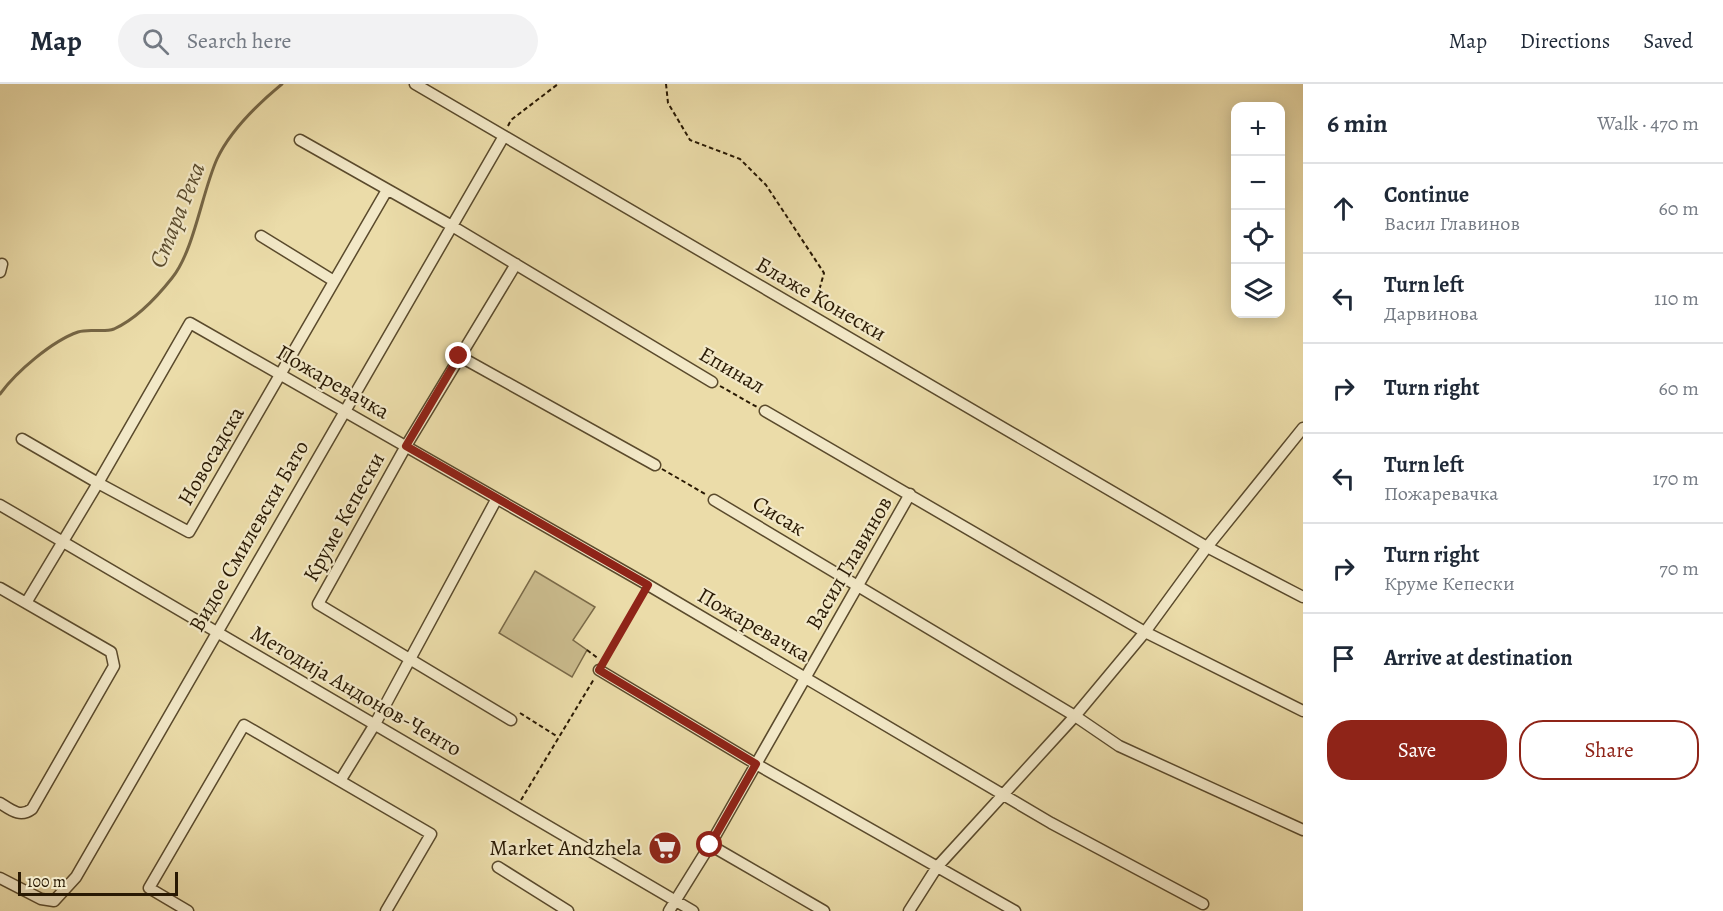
<!DOCTYPE html>
<meta charset="utf-8">
<style>
:root{--surface:#fff;--page:#f2f2f3;--text:#1f2937;--muted:#747a83;--line:#e0e1e3;--accent:#8f2418}
body{margin:0;font-family:Alegreya,serif;background:var(--page);color:var(--text)}
.controls{position:absolute;right:18px;top:18px;display:grid;overflow:hidden;border-radius:12px;box-shadow:0 3px 15px #0003}
.controls button{width:54px;height:54px;display:grid;place-items:center;padding:0;border:0;border-bottom:2px solid var(--line);background:var(--surface);color:var(--text);font:30px sans-serif}
.scale{position:absolute;left:18px;bottom:15px;width:160px;box-sizing:border-box;padding-left:6px;border:3px solid #291903;border-top:0;font-size:16px;line-height:21px;white-space:nowrap;color:#291903;-webkit-text-stroke:4px #f2e8c7;paint-order:stroke}
.stop{position:absolute;width:18px;height:18px;margin:-14px;border:4px solid #8f2418;border-radius:50%;background:#fff}
.stop.end{background:#8f2418;border-color:#fff;box-shadow:0 2px 6px #0008}
.list{margin:0;padding:0;list-style:none}
h2{display:flex;justify-content:space-between;align-items:center;height:78px;margin:0;padding:0 24px;font-size:26px}
h2 small{font-size:20px;font-weight:400;color:var(--muted)}
.list li{display:grid;grid-template-columns:39px 1fr auto;gap:18px;align-items:center;box-sizing:border-box;height:90px;padding:0 24px;border-top:2px solid var(--line)}
.list b{display:block;font-size:22px;white-space:nowrap}
.list p{margin:0;font-size:20px;white-space:nowrap;color:var(--muted)}
.list em{font-size:20px;font-style:normal;color:var(--muted)}
.actions{display:flex;gap:12px;padding:18px 24px}
.actions a{flex:1;padding:14px 0;border:2px solid var(--accent);border-radius:24px;text-align:center;font-size:21px;color:var(--accent)}
.actions .main{background:var(--accent);color:#fff}
.icon{flex:none;width:33px;height:33px;fill:none;stroke:currentColor;stroke-width:2;stroke-linecap:round;stroke-linejoin:round}
.map{position:relative;flex:none;width:1303px;height:827px;overflow:hidden}
header{display:flex;align-items:center;gap:36px;box-sizing:border-box;height:84px;padding:0 30px;background:var(--surface);border-bottom:2px solid var(--line)}
header strong{font-size:28px}
nav{display:flex;gap:33px;margin-inline-start:auto;font-size:21px}
.search{width:420px;height:54px;background:var(--page);display:flex;align-items:center;gap:15px;box-sizing:border-box;padding:0 21px;border-radius:33px;color:var(--muted);font-size:22px}
main{display:flex}
aside{flex:1;background:var(--surface)}
.map>svg:first-child{display:block}
.green{fill:#cabb8d;stroke:#7a6a48;stroke-width:1.5}
.lines{fill:none;stroke-linecap:round;stroke-linejoin:round}
.stream{stroke:#766645;stroke-width:3}
.minor-casing{stroke:#5a4a2c;stroke-width:13}
.path{stroke:#291903;stroke-width:2;stroke-dasharray:4.5 3;stroke-linecap:butt}
.minor{stroke:#f2e8c7;stroke-width:10}
.route{stroke:#8f2418;stroke-width:8}
.labels{text-anchor:middle;dominant-baseline:central;stroke-width:4.5;stroke-linejoin:round;paint-order:stroke}
.street-label{font-size:22px;fill:#291903;stroke:#f2e8c7}
.poi-label{font-size:22px;fill:#291903;stroke:#f2e8c7;text-anchor:end}
.water-label{font-size:24px;font-style:italic;fill:#5c4d2f;stroke:#f2e8c7}
</style>
<header>
<strong>Map</strong>
<div class="search"><svg class="icon" aria-label="search" viewBox="0 0 24 24"><circle cx="10" cy="10" r="6"/><path d="M15 15l6 6"/></svg>Search here</div>
<nav><a>Map</a><a>Directions</a><a>Saved</a></nav>
</header>
<main>
<div class="map">
<svg width="1303" height="827" viewBox="0 0 1303 827">
<rect width="100%" height="100%" fill="#ebdca9"/>
<filter id="stains"><feTurbulence type="fractalNoise" baseFrequency=".00333" numOctaves="4"/><feColorMatrix values="0 0 0 0 .2 0 0 0 0 .09 0 0 0 0 .02 0 0 0 .5 -.17"/></filter>
<radialGradient id="worn" r=".72"><stop offset=".6" stop-color="#630" stop-opacity="0"/><stop offset="1" stop-color="#630" stop-opacity=".3"/></radialGradient>
<path class="green" d="M535,487L595,523L573,556L587,566L572,593L499,549Z"/>
<g class="lines">
<path class="stream" d="M0,310C16,288 52,257 78,248C89,244 103,249 114,245C136,235 157,213 172,194C194,167 202,108 217,75C230,47 259,19 282,0"/>
<defs>
<path id="minor" d="M415,0L1207,463L1303,513
M300,56L452,142L712,298
M261,152L334,197
M0,188L2,180
M459,272L655,381
M765,327L1145,548L1303,627
M22,355L98,399L190,239L648,501L1051,739L1203,820
M714,416L1075,632L1119,662L1303,746
M0,421L693,827
M0,504L111,568L114,582L32,725C20,734 11,726 0,719
M26,519L98,399L189,448L387,106
M599,586L756,680L1015,827
M511,636L318,520L406,362L516,180
M340,697L375,640L496,416
M710,761L824,827
M498,783L568,827
M0,794L41,815L54,817L76,793L504,52
M188,827L149,804L244,641L431,750L386,827
M669,827L710,761L910,410
M909,827L937,783L1075,632L1145,548L1207,463L1303,344"/>
</defs>
<use href="#minor" class="minor-casing"/>
<path class="path" d="M666,0L668,19L690,56L740,75L766,101L824,189L815,221
M508,42L511,36L558,0
M720,302L757,323
M662,385L707,411
M587,566L599,575
M605,577L644,509
M520,629L558,653
M521,716L594,595"/>
<use href="#minor" class="minor"/>
</g>
<g class="lines">
<path class="route" d="M459,272L406,362L648,501L599,586L756,680L710,761"/>
</g>
<defs>
<symbol id="supermarket-disc" viewBox="-11 -11 22 22"><circle r="9.5" fill="#8f2418" stroke="#f2e8c7"/><path d="M-6-5.5h2.5l.6 2H6L4.5 2H-2.5L-4.4-4H-6ZM-1.5 3.2a1.3 1.3 0 1 0 .1 0ZM3 3.2a1.3 1.3 0 1 0 .1 0Z" fill="#fff"/></symbol>
</defs>
<g fill-rule="evenodd">
<use href="#supermarket-disc" x="646" y="745" width="38" height="38"/>
</g>
<g class="labels">
<g class="street-label">
<text transform="translate(821 215) rotate(30)">Блаже Конески</text>
<text transform="translate(732 286) rotate(30)">Епинал</text>
<text transform="translate(333 298) rotate(30)">Пожаревачка</text>
<text transform="translate(211 372) rotate(-60)">Новосадска</text>
<text transform="translate(779 432) rotate(31)">Сисак</text>
<text transform="translate(344 433) rotate(-61)">Круме Кепески</text>
<text transform="translate(249 452) rotate(-60)">Видое Смилевски Бато</text>
<text transform="translate(849 479) rotate(-60)">Васил Главинов</text>
<text transform="translate(754 541) rotate(30)">Пожаревачка</text>
<text transform="translate(356 607) rotate(30)">Методија Андонов-Ченто</text>
</g>
<g class="poi-label">
<text x="642" y="764">Market Andzhela</text>
</g>
<g class="water-label">
<text transform="translate(177 131) rotate(-68)">Стара Река</text>
</g>
</g>
<rect width="100%" height="100%" filter="url(#stains)"/>
<rect width="100%" height="100%" fill="url(#worn)"/>
</svg>
<div class="controls">
<button>+</button>
<button>−</button>
<button><svg class="icon" aria-label="locate" viewBox="0 0 24 24"><circle cx="12" cy="12" r="6"/><path d="M12 2v4M12 18v4M2 12h4M18 12h4"/></svg></button>
<button><svg class="icon" aria-label="layers" viewBox="0 0 24 24"><path d="M12 4l9 5-9 5-9-5zM3 14l9 5 9-5"/></svg></button>
</div>
<div class="scale">100 m</div>
<div class="stop" style="left:710px;top:761px"></div>
<div class="stop end" style="left:459px;top:272px"></div>
</div>
<aside>
<h2>6 min<small>Walk · 470 m</small></h2>
<ul class="list">
<li><svg class="icon" aria-label="ahead" viewBox="0 0 24 24"><path d="M12 20V5M6 11l6-6 6 6"/></svg><div><b>Continue</b><p>Васил Главинов</p></div><em>60 m</em></li>
<li><svg class="icon" aria-label="left" viewBox="0 0 24 24"><path d="M17 20v-9H6M10 6l-5 5 5 5"/></svg><div><b>Turn left</b><p>Дарвинова</p></div><em>110 m</em></li>
<li><svg class="icon" aria-label="right" viewBox="0 0 24 24"><path d="M7 20v-9h11M14 6l5 5-5 5"/></svg><div><b>Turn right</b></div><em>60 m</em></li>
<li><svg class="icon" aria-label="left" viewBox="0 0 24 24"><path d="M17 20v-9H6M10 6l-5 5 5 5"/></svg><div><b>Turn left</b><p>Пожаревачка</p></div><em>170 m</em></li>
<li><svg class="icon" aria-label="right" viewBox="0 0 24 24"><path d="M7 20v-9h11M14 6l5 5-5 5"/></svg><div><b>Turn right</b><p>Круме Кепески</p></div><em>70 m</em></li>
<li><svg class="icon" aria-label="arrive" viewBox="0 0 24 24"><path d="M6 21V4h12l-3 4 3 4H6"/></svg><div><b>Arrive at destination</b></div></li>
</ul>
<div class="actions"><a class="main">Save</a><a>Share</a></div>
</aside>
</main>
